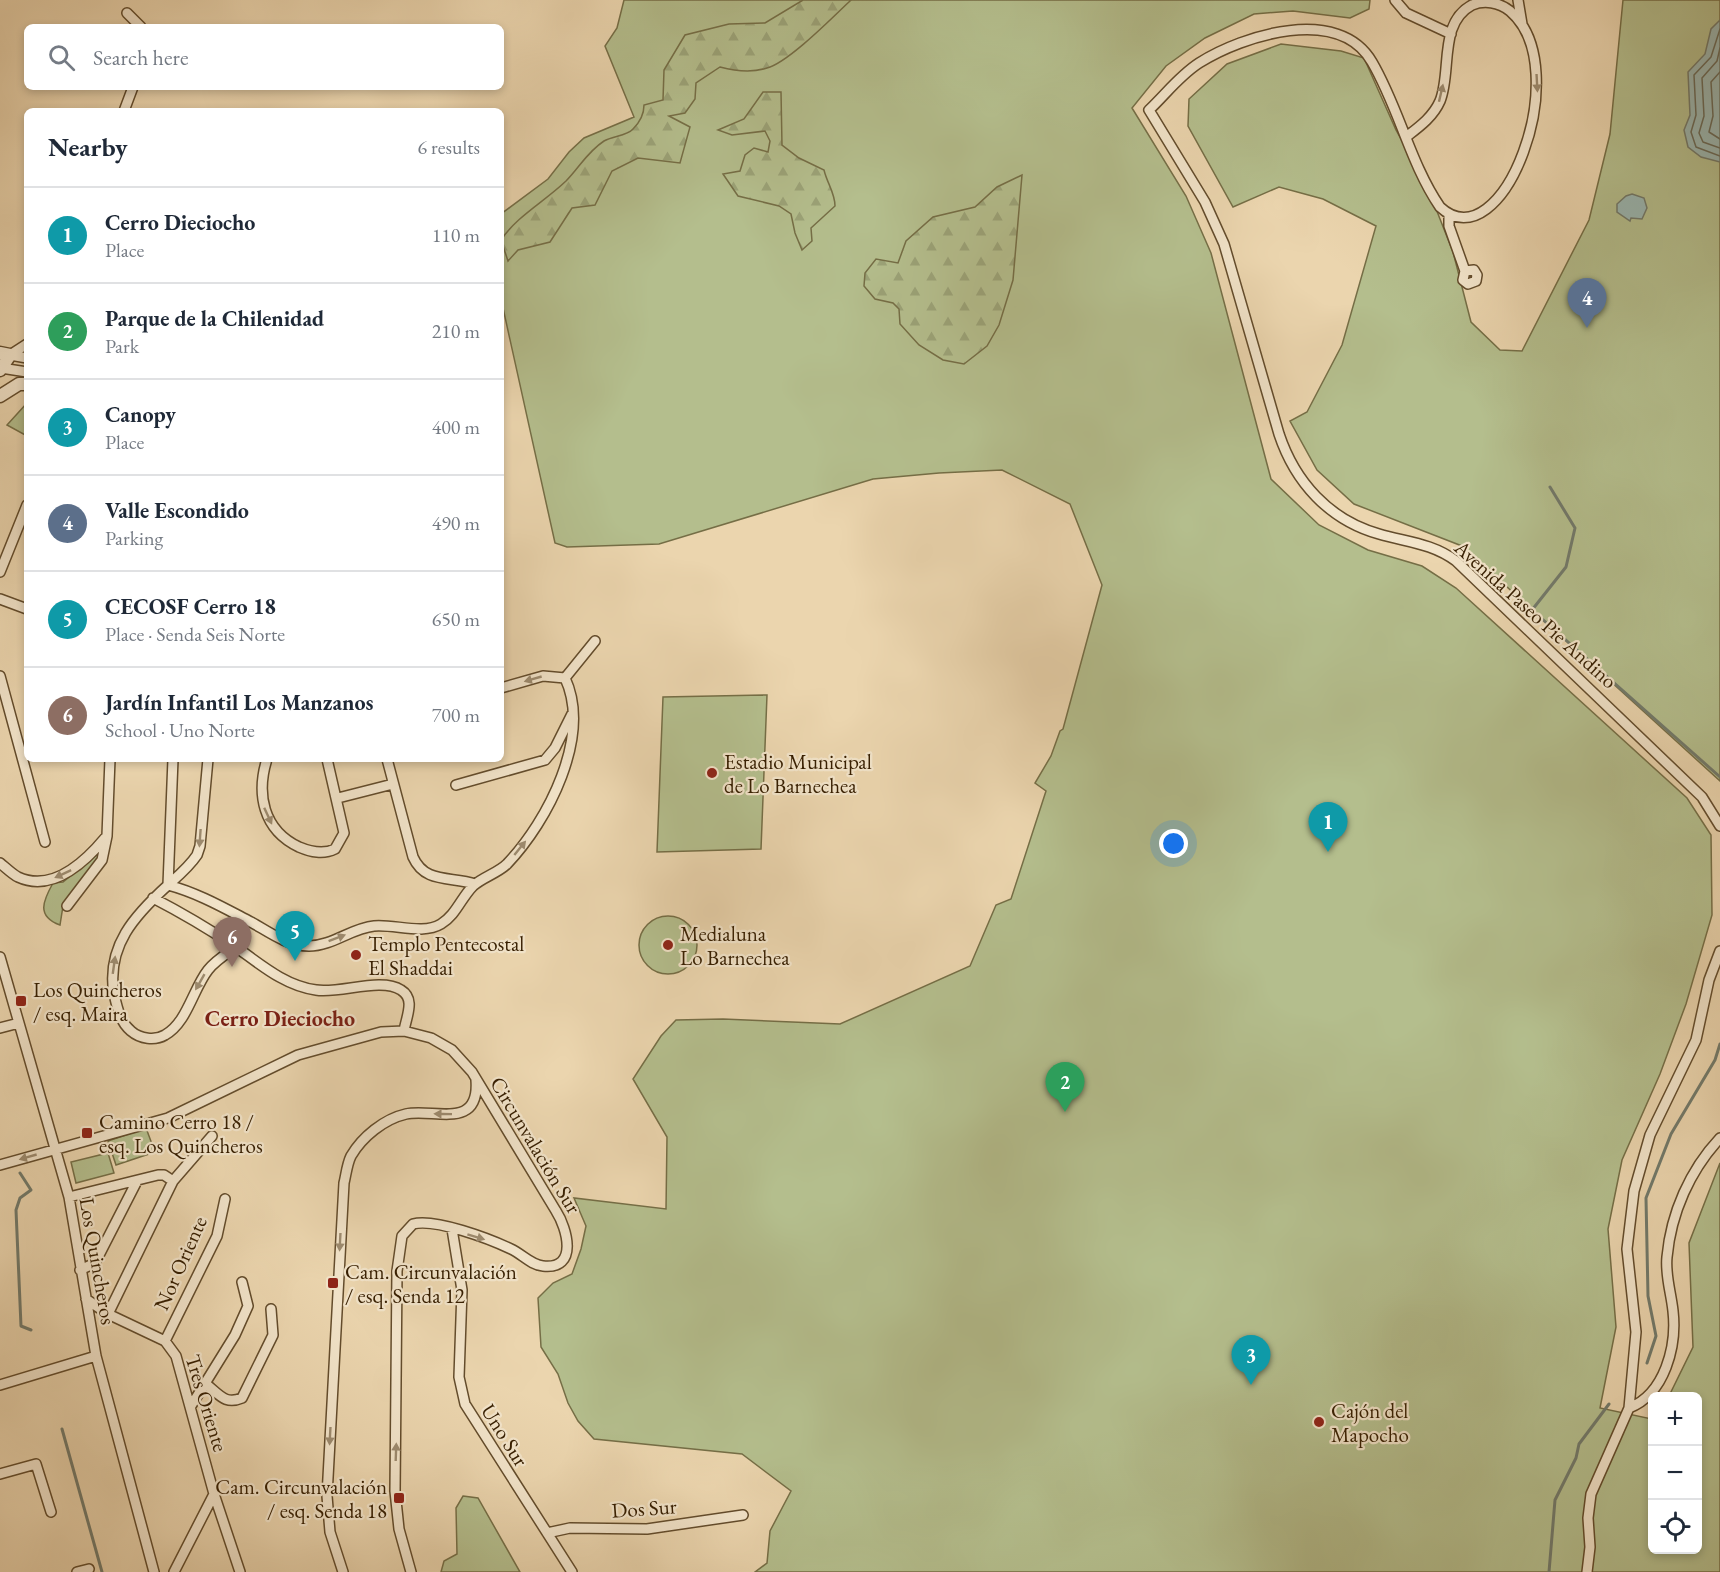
<!DOCTYPE html>
<meta charset="utf-8">
<style>
:root{--surface:#fff;--page:#f6f6f7;--text:#1f2937;--muted:#747a83;--line:#e0e1e3;--accent:#8f2418}
body{margin:0;font-family:"EB Garamond",serif;background:var(--page);color:var(--text)}
.controls{position:absolute;right:18px;bottom:18px;display:grid;overflow:hidden;border-radius:9px;box-shadow:0 3px 9px #0003}
.controls button{width:54px;height:54px;display:grid;place-items:center;padding:0;border:0;border-bottom:2px solid var(--line);background:var(--surface);color:var(--text);font:30px sans-serif}
.you{position:absolute;left:1174px;top:844px;width:21px;height:21px;margin:-15px;border:4px solid #fff;border-radius:50%;background:#1a73e8;box-shadow:0 0 0 9px #1a73e833}
.badge{display:grid;place-items:center;width:39px;height:39px;border-radius:50%;background:var(--accent);color:#fff;font-size:20px;font-weight:700}
.pin{position:absolute;translate:-50% -50px;filter:drop-shadow(0 2px 3px #0008)}
.pin::after{content:'';position:absolute;top:32px;width:21px;height:18px;background:inherit;clip-path:polygon(0 0,100% 0,50% 100%)}
.list{margin:0;padding:0;list-style:none}
h2{display:flex;justify-content:space-between;align-items:center;height:78px;margin:0;padding:0 24px;font-size:26px}
h2 small{font-size:20px;font-weight:400;color:var(--muted)}
.list li{display:grid;grid-template-columns:39px 1fr auto;gap:18px;align-items:center;box-sizing:border-box;height:96px;padding:0 24px;border-top:2px solid var(--line)}
.list b{display:block;font-size:22px;white-space:nowrap}
.list p{margin:0;font-size:20px;white-space:nowrap;color:var(--muted)}
.list em{font-size:20px;font-style:normal;color:var(--muted)}
.icon{flex:none;width:33px;height:33px;fill:none;stroke:currentColor;stroke-width:2;stroke-linecap:round;stroke-linejoin:round}
.map{position:relative;flex:none;width:1720px;height:1572px;overflow:hidden}
.search{position:absolute;background:var(--surface);box-shadow:0 3px 9px #0003;left:24px;top:24px;width:480px;height:66px;display:flex;align-items:center;gap:15px;box-sizing:border-box;padding:0 21px;border-radius:9px;color:var(--muted);font-size:22px}
.panel{position:absolute;background:var(--surface);box-shadow:0 3px 9px #0003;left:24px;top:108px;width:480px;height:654px;border-radius:9px}
.map>svg:first-child{display:block}
.green{fill:#b4be8d;stroke:#756e46;stroke-width:1.5}
.forest{fill:url(#forest-firs);stroke:#756e46;stroke-width:1.5}
.water{fill:#9ab7b2;stroke:#727a6b;stroke-width:1.5}
.lines{fill:none;stroke-linecap:round;stroke-linejoin:round}
.shore{stroke:#686a59;stroke-width:1.5}
.stream{stroke:#727a6b;stroke-width:3}
.minor-casing{stroke:#634c2c;stroke-width:12}
.tertiary-casing{stroke:#634c2c;stroke-width:15}
.minor{stroke:#f2e4ca;stroke-width:9}
.tertiary{stroke:#f2e4ca;stroke-width:12}
.oneway{fill:#9d8b6f}
.poi-dot{fill:#8f2418;stroke:#f2e4ca;stroke-width:2}
.labels{text-anchor:middle;dominant-baseline:central;stroke-width:4.5;stroke-linejoin:round;paint-order:stroke}
.street-label{font-size:21px;fill:#361e00;stroke:#f2e4ca}
.poi-label{font-size:21px;fill:#361e00;stroke:#f2e4ca;text-anchor:start}
.neighbourhood-label{font-size:22px;font-weight:bold;fill:#7a1f14;stroke:#f2e4ca}
</style>
<div class="map">
<svg width="1720" height="1572" viewBox="0 0 1720 1572">
<defs>
<pattern id="forest-firs" width="22" height="20" patternUnits="userSpaceOnUse" patternTransform="scale(1.5)"><rect width="22" height="20" fill="#b4be8d"/><path d="M5 1l3.5 6h-7zM16 11l3.5 6h-7z" fill="#9ba378"/></pattern>
</defs>
<rect width="100%" height="100%" fill="#ebd5ae"/>
<filter id="stains"><feTurbulence type="fractalNoise" baseFrequency=".00333" numOctaves="4"/><feColorMatrix values="0 0 0 0 .2 0 0 0 0 .09 0 0 0 0 .02 0 0 0 .5 -.17"/></filter>
<radialGradient id="worn" r=".72"><stop offset=".6" stop-color="#630" stop-opacity="0"/><stop offset="1" stop-color="#630" stop-opacity=".3"/></radialGradient>
<path class="green" d="M624,0H1370L1369,9L1350,18L1293,11L1254,14L1205,38L1166,66L1132,108L1186,196L1211,253L1271,479L1319,525L1368,550L1422,566L1456,588L1687,798L1711,835L1712,915L1686,1004L1660,1074L1622,1160L1608,1229L1616,1327L1600,1408L1652,1419V1550H1698V1396H1669L1693,1347L1689,1243L1720,1163V1572H755L767,1563L770,1531L791,1491L742,1454L594,1439L578,1421L568,1403L558,1374L541,1347L538,1298L553,1283L572,1274L581,1249L586,1226L574,1198L666,1209L667,1137L633,1079L661,1036L676,1020L723,1019L840,1024L970,966L996,905L1011,899L1046,791L1035,783L1051,756L1060,731L1063,729L1102,585L1070,504L1002,470L939,473L873,479L659,544L567,547L555,543L501,299V214L548,179L569,152L584,138L634,117L605,46L617,28Z
M1623,0H1720V781L1462,546L1354,504L1317,470L1290,421L1307,412L1342,345L1376,226L1323,199L1279,187L1233,207L1188,126L1189,99L1227,64L1281,44L1341,51L1364,58L1396,130L1427,186L1453,252L1471,322L1500,350L1522,351L1589,220L1610,134Z
M27,403V436L7,425Z
M767,695L761,849L657,852L663,697Z
M99,853L98,860L63,906L60,925C36,916 43,901 53,883L63,882Z
M639 945a29 29 0 1 1 58 0a29 29 0 1 1-58 0Z
M146,1128L155,1152L116,1165L108,1141Z
M108,1153L114,1173L76,1183L71,1162Z
M463,1496L478,1498L520,1572H441L444,1561L457,1554L456,1508Z"/>
<path class="forest" d="M803,0H851C834,16 788,63 767,68C752,73 735,71 720,67L696,83L695,99L685,113L669,116L690,127L680,163L638,158L612,171L595,205L572,208L550,242L518,250L508,261L501,240C517,216 544,202 566,181C579,168 587,152 604,141C612,136 627,136 633,129C640,122 644,114 644,105L663,100L664,70L685,35L729,24L765,23Z
M763,92H781L782,145L799,158L824,170C827,183 835,193 835,206L811,228L812,241L802,250L795,233L791,214L779,206L738,196L723,174L740,171L745,155L754,148L768,152L770,141L765,131L732,135L718,130L744,119Z
M1022,175L1013,280L999,325L987,346L964,364L943,360L919,345L900,324L899,309L893,303L875,299L864,286L865,273L876,259L898,263L906,241L933,217L975,207L997,187Z"/>
<path class="water" d="M1720,20V162L1701,157L1688,147L1684,130L1690,115L1688,72L1705,54L1711,29Z
M1632,194L1644,198L1647,208L1642,219L1631,218L1630,221L1617,212V204L1626,196Z"/>
<g class="lines">
<path class="shore" d="M1720,29L1711,57L1694,75L1696,115L1691,132L1696,147L1720,156
M1720,48L1717,61L1702,78L1704,116L1699,133L1703,142L1720,148
M1720,72L1711,82L1713,116L1709,132L1720,139"/>
<path class="stream" d="M1550,487L1575,528L1566,567L1532,610L1720,777
M20,1173L31,1190L20,1198L16,1210L21,1326L31,1330
M1647,1363L1656,1336L1648,1296L1646,1198L1671,1134L1715,1060L1720,1044
M62,1429L102,1572
M1549,1572L1555,1500L1576,1458L1579,1444L1609,1404"/>
<defs>
<path id="minor" d="M1395,0L1406,13L1451,34
M1518,0L1522,24
M127,13L141,27
M124,111L133,87
M1406,137C1419,127 1433,117 1440,101C1452,72 1438,23 1472,5C1484,0 1499,2 1510,11C1577,68 1502,265 1440,207C1410,163 1399,108 1372,62C1339,5 1243,35 1199,63C1179,76 1166,94 1149,110L1205,202L1224,244L1279,434C1295,482 1329,520 1379,534C1406,542 1432,543 1456,561L1702,797L1720,826
M1449,214V226L1465,271L1463,280L1468,284L1476,281L1477,275L1474,270L1465,271
M10,355L27,344
M10,355L27,358
M1,368L27,372
M0,572L27,505
M0,599L27,609
M0,676L45,842
M565,678L595,641
M501,688L543,676L565,678
M208,759L200,846L197,855C189,867 178,876 168,885C135,915 106,946 114,994C117,1007 120,1022 131,1031C140,1039 155,1041 165,1035C187,1023 193,989 208,970C215,961 226,954 236,947
M267,759C256,794 263,830 299,847C311,852 323,855 335,849L344,833L327,759
M387,759L413,857C425,884 451,876 475,884
M456,785L545,760L555,748L572,714
M338,798L393,784
M0,863C5,867 12,874 18,877C53,893 85,862 105,838
M168,885C198,893 224,908 251,922C269,932 287,946 309,946C332,946 352,928 374,926C395,924 423,935 441,924C456,915 461,898 473,886C483,877 498,873 507,864C548,821 592,736 565,678
M168,885L173,759
M153,898C182,913 209,929 236,947C260,964 285,986 316,990C340,994 381,977 401,990C416,999 406,1017 404,1031
M67,906L102,860L107,836L110,759
M0,957L69,1197L96,1356L154,1572
M0,1028L19,1023
M0,1165L168,1118L298,1055L381,1032L404,1031L431,1038L452,1050L472,1072L556,1211C567,1228 579,1270 543,1266C531,1265 522,1254 511,1249C490,1239 435,1218 413,1224L402,1236L397,1271L395,1491L399,1529L411,1572
M69,1197L158,1175H164L173,1181
M452,1229L462,1290L459,1377L465,1404L572,1572
M80,1270L95,1263L137,1181
M86,1299L108,1314L165,1341L176,1356L214,1494L240,1572
M108,1314L173,1181L212,1136
M165,1341L217,1236L225,1199
M206,1384C220,1395 225,1405 242,1398L273,1335L271,1309
M0,1385L96,1356
M191,1406L235,1335L248,1306L242,1282
M1629,1408C1665,1394 1677,1346 1673,1311C1671,1292 1665,1275 1667,1257C1671,1213 1690,1170 1720,1138
M0,1474L36,1464L51,1512
M547,1533L570,1528L647,1529L743,1515
M77,1572L89,1569
M174,1572L214,1494
M343,1572L330,1532L327,1496L344,1183C346,1175 347,1164 351,1156C362,1137 384,1119 406,1114C433,1108 480,1131 476,1080
M1587,1572L1590,1547L1588,1518L1591,1494L1629,1408L1636,1332L1627,1249L1634,1191L1650,1135L1696,1040L1709,980L1720,951"/>
<path id="tertiary" d="M0,353L10,355L0,370
M0,396L19,384H27"/>
</defs>
<use href="#minor" class="minor-casing"/>
<use href="#tertiary" class="tertiary-casing"/>
<use href="#minor" class="minor"/>
<use href="#tertiary" class="tertiary"/>
</g>
<defs><path id="oneway-solid" d="M-6-.8H1V-3.2L6.5 0L1 3.2V.8H-6Z" transform="scale(1.5)"/></defs>
<g class="oneway">
<use href="#oneway-solid" transform="translate(1537 83) rotate(87)"/>
<use href="#oneway-solid" transform="translate(1441 93) rotate(-77)"/>
<use href="#oneway-solid" transform="translate(533 679) rotate(164)"/>
<use href="#oneway-solid" transform="translate(268 816) rotate(65)"/>
<use href="#oneway-solid" transform="translate(200 838) rotate(94)"/>
<use href="#oneway-solid" transform="translate(520 848) rotate(-51)"/>
<use href="#oneway-solid" transform="translate(63 874) rotate(155)"/>
<use href="#oneway-solid" transform="translate(337 938) rotate(-21)"/>
<use href="#oneway-solid" transform="translate(114 965) rotate(-82)"/>
<use href="#oneway-solid" transform="translate(200 982) rotate(120)"/>
<use href="#oneway-solid" transform="translate(443 1114) rotate(-179)"/>
<use href="#oneway-solid" transform="translate(28 1157) rotate(164)"/>
<use href="#oneway-solid" transform="translate(476 1237) rotate(17)"/>
<use href="#oneway-solid" transform="translate(340 1242) rotate(93)"/>
<use href="#oneway-solid" transform="translate(330 1436) rotate(93)"/>
<use href="#oneway-solid" transform="translate(396 1452) rotate(-88)"/>
</g>
<g class="poi-dot">
<circle cx="712" cy="773" r="6"/>
<circle cx="668" cy="945" r="6"/>
<circle cx="356" cy="955" r="6"/>
<rect x="15" y="995" width="12" height="12" rx="3"/>
<rect x="81" y="1127" width="12" height="12" rx="3"/>
<rect x="327" y="1277" width="12" height="12" rx="3"/>
<circle cx="1319" cy="1422" r="6"/>
<rect x="393" y="1492" width="12" height="12" rx="3"/>
</g>
<g class="labels">
<g class="street-label">
<text transform="translate(1536 614) rotate(42)">Avenida Paseo Pie Andino</text>
<text transform="translate(536 1145) rotate(59)">Circunvalación Sur</text>
<text transform="translate(98 1261) rotate(80)">Los Quincheros</text>
<text transform="translate(180 1263) rotate(-66)">Nor Oriente</text>
<text transform="translate(207 1403) rotate(73)">Tres Oriente</text>
<text transform="translate(505 1435) rotate(58)">Uno Sur</text>
<text transform="translate(644 1508) rotate(-4)">Dos Sur</text>
</g>
<g class="poi-label">
<text x="724" y="761">Estadio Municipal<tspan x="724" dy="24">de Lo Barnechea</tspan></text>
<text x="680" y="933">Medialuna<tspan x="680" dy="24">Lo Barnechea</tspan></text>
<text x="368" y="943">Templo Pentecostal<tspan x="368" dy="24">El Shaddai</tspan></text>
<text x="33" y="989">Los Quincheros<tspan x="33" dy="24">/ esq. Maira</tspan></text>
<text x="99" y="1121">Camino Cerro 18 /<tspan x="99" dy="24">esq. Los Quincheros</tspan></text>
<text x="345" y="1271">Cam. Circunvalación<tspan x="345" dy="24">/ esq. Senda 12</tspan></text>
<text x="1331" y="1410">Cajón del<tspan x="1331" dy="24">Mapocho</tspan></text>
<text x="387" y="1486" text-anchor="end">Cam. Circunvalación<tspan x="387" dy="24">/ esq. Senda 18</tspan></text>
</g>
<g class="neighbourhood-label">
<text x="280" y="1018">Cerro Dieciocho</text>
</g>
</g>
<rect width="100%" height="100%" filter="url(#stains)"/>
<rect width="100%" height="100%" fill="url(#worn)"/>
</svg>
<div class="controls">
<button>+</button>
<button>−</button>
<button><svg class="icon" aria-label="locate" viewBox="0 0 24 24"><circle cx="12" cy="12" r="6"/><path d="M12 2v4M12 18v4M2 12h4M18 12h4"/></svg></button>
</div>
<div class="you"></div>
<div class="pin badge" style="left:1328px;top:852px;background:#0f9aa8">1</div>
<div class="pin badge" style="left:1065px;top:1112px;background:#2e9e5b">2</div>
<div class="pin badge" style="left:1251px;top:1385px;background:#0f9aa8">3</div>
<div class="pin badge" style="left:1587px;top:328px;background:#5c6f8a">4</div>
<div class="pin badge" style="left:295px;top:961px;background:#0f9aa8">5</div>
<div class="pin badge" style="left:232px;top:967px;background:#8d6e63">6</div>
<div class="search"><svg class="icon" aria-label="search" viewBox="0 0 24 24"><circle cx="10" cy="10" r="6"/><path d="M15 15l6 6"/></svg>Search here</div>
<section class="panel">
<h2>Nearby<small>6 results</small></h2>
<ul class="list">
<li><span class="badge" style="background:#0f9aa8">1</span><div><b>Cerro Dieciocho</b><p>Place</p></div><em>110 m</em></li>
<li><span class="badge" style="background:#2e9e5b">2</span><div><b>Parque de la Chilenidad</b><p>Park</p></div><em>210 m</em></li>
<li><span class="badge" style="background:#0f9aa8">3</span><div><b>Canopy</b><p>Place</p></div><em>400 m</em></li>
<li><span class="badge" style="background:#5c6f8a">4</span><div><b>Valle Escondido</b><p>Parking</p></div><em>490 m</em></li>
<li><span class="badge" style="background:#0f9aa8">5</span><div><b>CECOSF Cerro 18</b><p>Place · Senda Seis Norte</p></div><em>650 m</em></li>
<li><span class="badge" style="background:#8d6e63">6</span><div><b>Jardín Infantil Los Manzanos</b><p>School · Uno Norte</p></div><em>700 m</em></li>
</ul>
</section>
</div>
